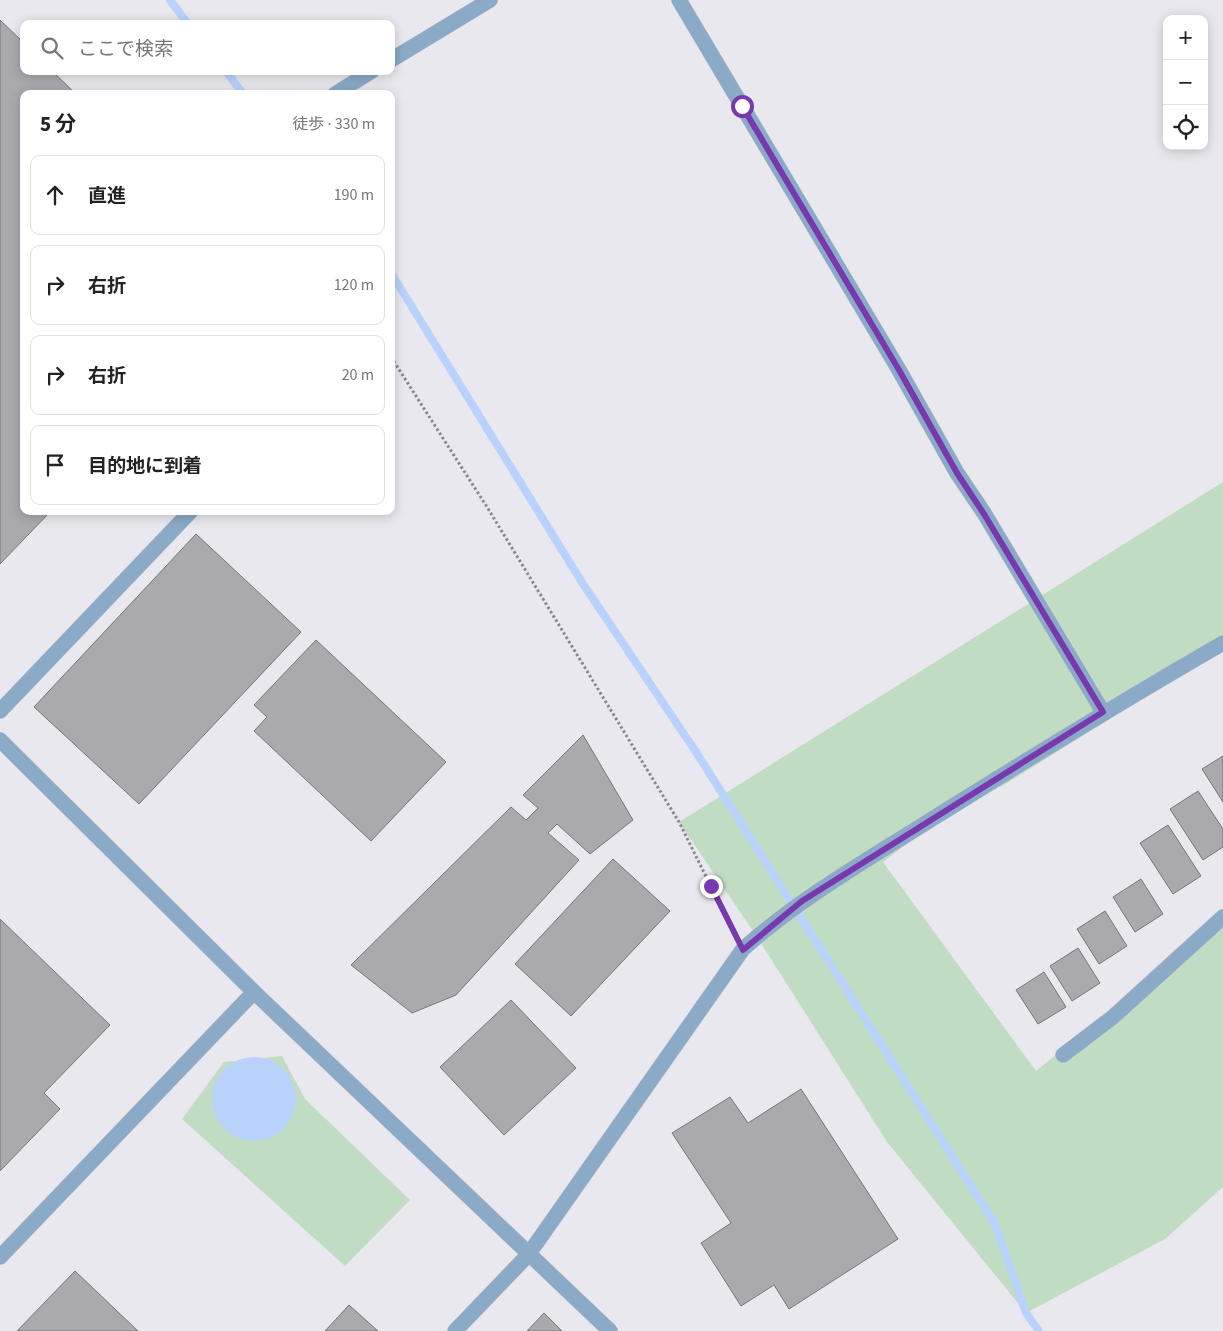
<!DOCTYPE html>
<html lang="ja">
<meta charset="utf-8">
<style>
:root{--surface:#fff;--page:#f6f6f6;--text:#222;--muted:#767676;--line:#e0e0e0}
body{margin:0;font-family:"Source Sans 3","Noto Sans JP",sans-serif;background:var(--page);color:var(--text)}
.controls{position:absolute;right:15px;top:15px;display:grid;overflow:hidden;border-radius:10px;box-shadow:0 2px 12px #0003}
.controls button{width:45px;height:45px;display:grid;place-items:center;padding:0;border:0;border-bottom:1px solid var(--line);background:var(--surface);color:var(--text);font:25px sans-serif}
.stop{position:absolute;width:15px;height:15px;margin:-11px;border:4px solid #7939ae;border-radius:50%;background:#fff}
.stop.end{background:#7939ae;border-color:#fff;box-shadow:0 1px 5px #0008}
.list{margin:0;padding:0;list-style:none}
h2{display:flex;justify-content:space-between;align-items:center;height:65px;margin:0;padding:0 20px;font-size:21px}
h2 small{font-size:16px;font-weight:400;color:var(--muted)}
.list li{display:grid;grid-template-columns:32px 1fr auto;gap:15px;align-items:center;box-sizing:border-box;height:80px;margin:0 10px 10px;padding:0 10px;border:1px solid var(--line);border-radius:10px}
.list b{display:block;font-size:19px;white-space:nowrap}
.list em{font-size:16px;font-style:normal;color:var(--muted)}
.icon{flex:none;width:28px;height:28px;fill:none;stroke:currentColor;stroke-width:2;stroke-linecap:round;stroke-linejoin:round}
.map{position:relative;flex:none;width:1223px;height:1331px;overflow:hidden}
.search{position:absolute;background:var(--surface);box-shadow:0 2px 12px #0003;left:20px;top:20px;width:375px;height:55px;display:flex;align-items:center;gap:12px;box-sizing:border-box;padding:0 18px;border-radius:10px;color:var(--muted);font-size:19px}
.panel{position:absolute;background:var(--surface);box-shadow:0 2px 12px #0003;left:20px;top:90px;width:375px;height:425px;border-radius:10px}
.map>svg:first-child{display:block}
.green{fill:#c0ddc3}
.water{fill:#b9d2fc}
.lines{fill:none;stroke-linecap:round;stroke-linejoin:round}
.stream{stroke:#b9d2fc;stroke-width:8}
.building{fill:#a9a9ae;stroke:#76767b}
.minor-casing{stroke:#c6c6cb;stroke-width:16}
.path{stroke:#88888c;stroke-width:3;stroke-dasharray:2.5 2.5;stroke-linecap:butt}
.minor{stroke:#8aaac8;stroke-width:15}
.route{stroke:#7939ae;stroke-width:6}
</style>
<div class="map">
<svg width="1223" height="1331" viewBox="0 0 1223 1331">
<rect width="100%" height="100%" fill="#e8e8ee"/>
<path class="green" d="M1223,482V648L1001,787L981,788L883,862L1036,1071L1202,936L1223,913V1187L1165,1239L1026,1313L887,1142L757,937L679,822Z
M282,1056L305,1099L410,1200L345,1266L182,1119L224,1062Z"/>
<path class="water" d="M212 1099a42 42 0 1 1 84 0a42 42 0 1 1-84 0Z"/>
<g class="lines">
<path class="stream" d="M170,0L188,24
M226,71L243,94
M391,273L583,584L696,752L995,1224L1026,1313L1039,1331"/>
</g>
<path class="building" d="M0,20L24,43V71H52L76,94H24V511H51L0,564Z
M196,534L301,632L139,804L34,707Z
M316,640L446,762L371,841L254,731L267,717L254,705Z
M583,735L633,820L590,854L557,824L548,833L579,860L456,995L412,1013L351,965L511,807L526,820L538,808L523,795Z
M1223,756V802L1202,769Z
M1198,791L1223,829V847L1203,860L1170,809Z
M1168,825L1201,876L1173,894L1140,843Z
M613,859L670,911L571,1016L515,964Z
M1141,879L1163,914L1135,932L1113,897Z
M1105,911L1127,946L1099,964L1077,929Z
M0,919L110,1025L44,1093L60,1109L0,1171Z
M1078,948L1100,983L1072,1001L1050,966Z
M1044,972L1066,1007L1038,1024L1016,990Z
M511,1000L576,1068L504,1135L440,1067Z
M801,1089L898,1239L789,1309L774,1285L741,1306L701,1243L731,1223L672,1133L730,1097L748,1123Z
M75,1271L138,1331H17Z
M349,1305L378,1331H325Z
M544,1313L562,1331H527Z"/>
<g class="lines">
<defs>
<path id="minor" d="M679,0L899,370L957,473L984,513L1103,712
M391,60L490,0
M335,94L372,71
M0,711L191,511
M0,740L254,992L610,1331
M1063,1055L1113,1017L1223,917
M0,1257L254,992
M455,1331L528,1255L743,949C800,898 867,860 932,819C1028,759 1124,700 1223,643"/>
</defs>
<use href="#minor" class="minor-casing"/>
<path class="path" d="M391,357L487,507L679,822L733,931"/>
<use href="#minor" class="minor"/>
</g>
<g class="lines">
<path class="route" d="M711,886L743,950L802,901L1103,712L984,514L957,473L899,370L742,106"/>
</g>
</svg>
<div class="controls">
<button>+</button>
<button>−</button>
<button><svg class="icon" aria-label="locate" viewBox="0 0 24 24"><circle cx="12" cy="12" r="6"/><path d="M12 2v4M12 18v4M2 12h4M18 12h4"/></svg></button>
</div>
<div class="stop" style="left:742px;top:106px"></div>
<div class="stop end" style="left:711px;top:886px"></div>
<div class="search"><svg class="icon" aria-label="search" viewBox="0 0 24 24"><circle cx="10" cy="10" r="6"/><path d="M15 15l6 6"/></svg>ここで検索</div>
<section class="panel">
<h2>5 分<small>徒歩 · 330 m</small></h2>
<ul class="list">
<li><svg class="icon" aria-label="ahead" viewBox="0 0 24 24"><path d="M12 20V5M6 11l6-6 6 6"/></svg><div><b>直進</b></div><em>190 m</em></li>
<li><svg class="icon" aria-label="right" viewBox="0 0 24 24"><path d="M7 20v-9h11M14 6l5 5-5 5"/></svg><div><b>右折</b></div><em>120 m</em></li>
<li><svg class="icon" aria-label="right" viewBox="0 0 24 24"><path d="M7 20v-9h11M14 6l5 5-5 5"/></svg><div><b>右折</b></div><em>20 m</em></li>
<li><svg class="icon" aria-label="arrive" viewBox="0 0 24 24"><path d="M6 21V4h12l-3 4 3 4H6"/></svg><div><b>目的地に到着</b></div></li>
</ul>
</section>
</div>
